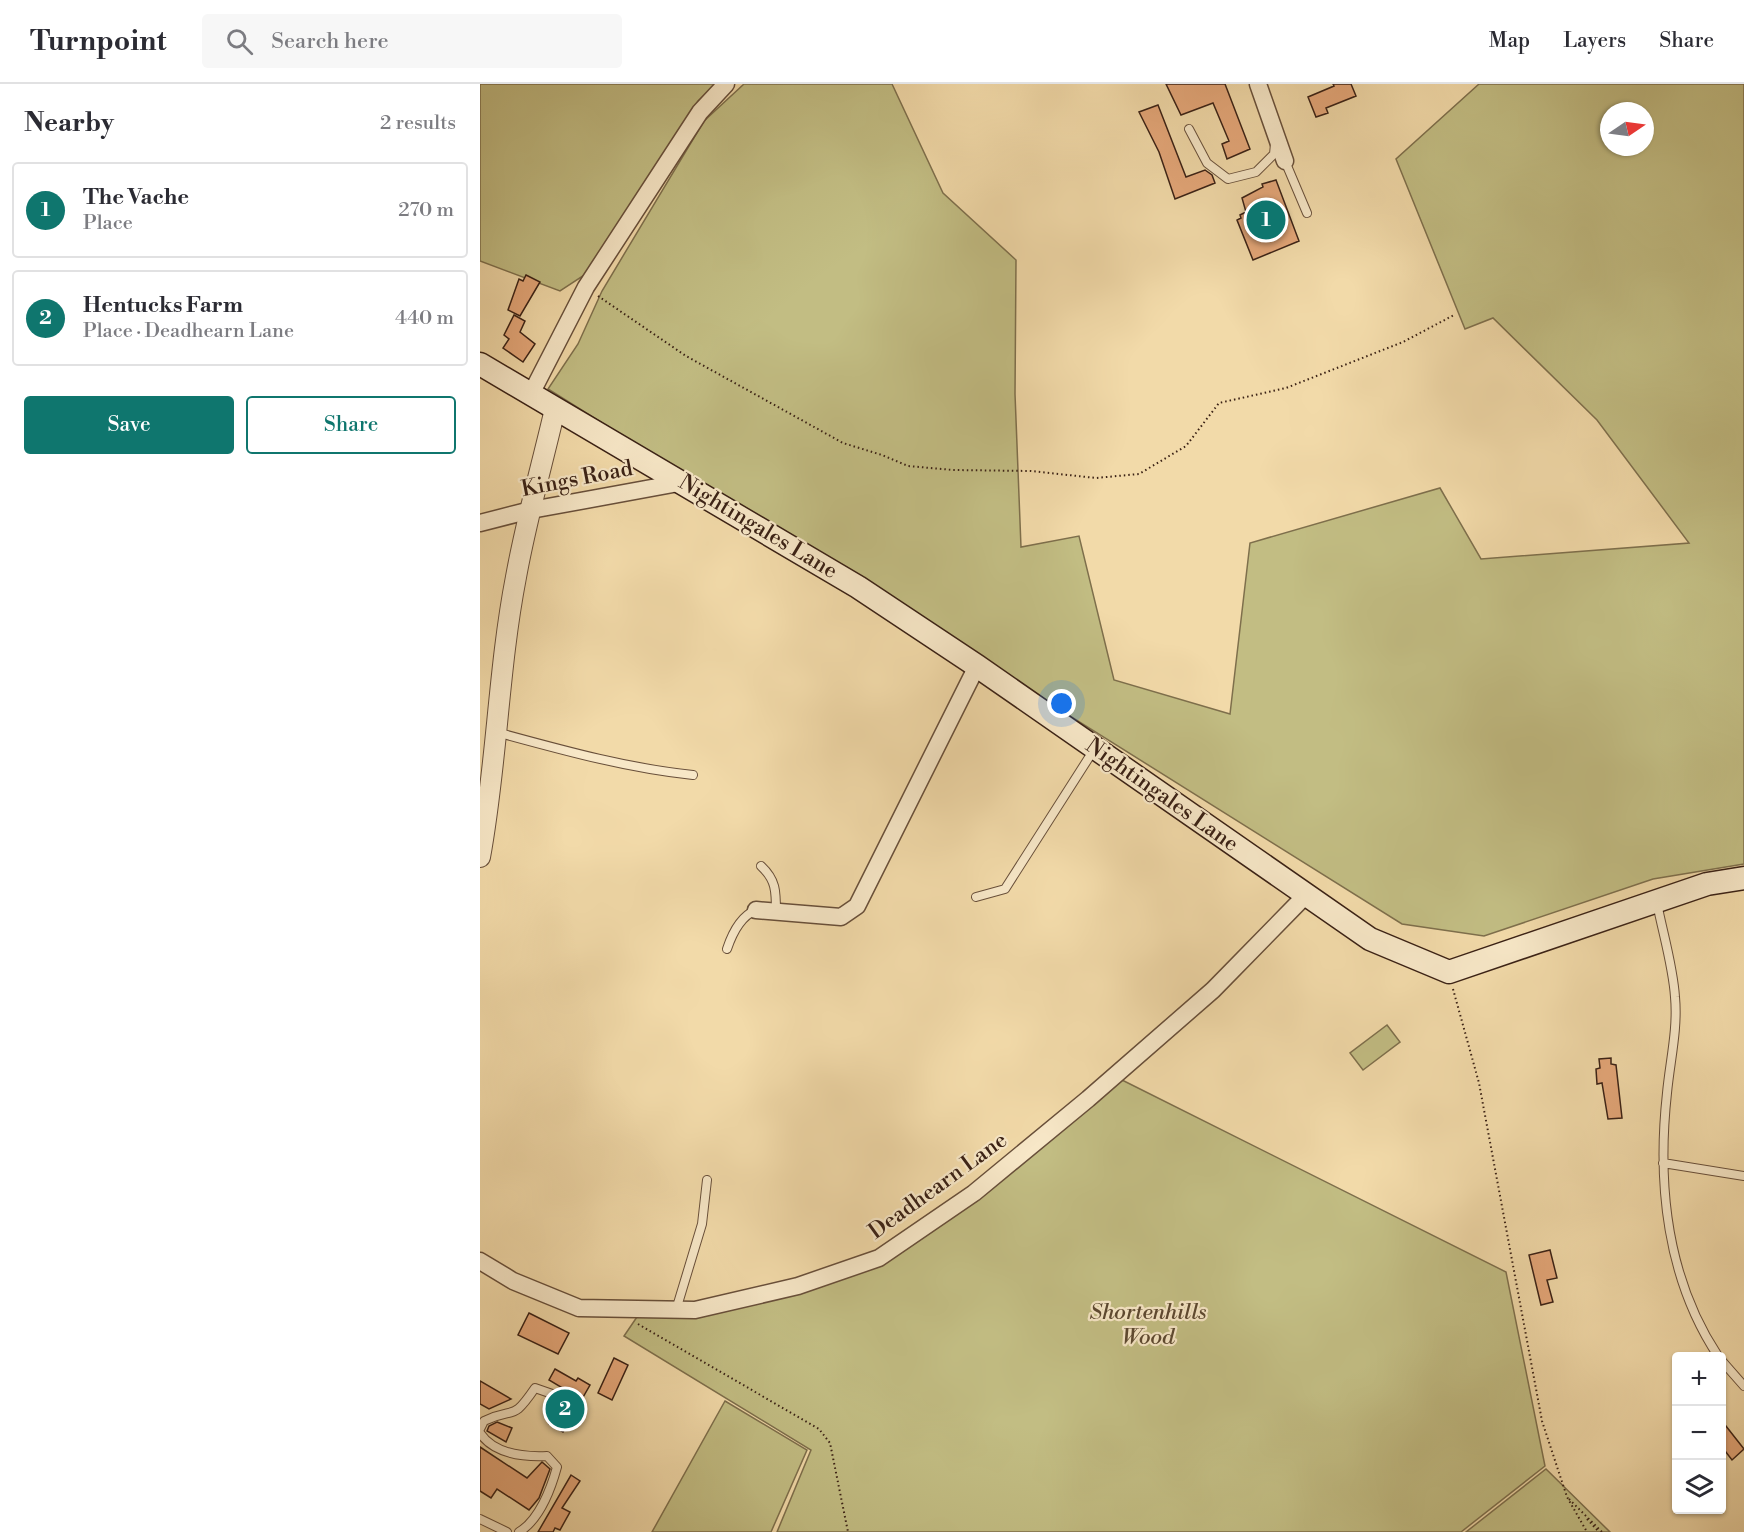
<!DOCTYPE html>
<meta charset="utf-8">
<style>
:root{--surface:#fff;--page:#f7f7f7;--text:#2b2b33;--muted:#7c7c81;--line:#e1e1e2;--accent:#0f766e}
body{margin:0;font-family:"Libre Bodoni",serif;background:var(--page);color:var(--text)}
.controls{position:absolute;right:18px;bottom:18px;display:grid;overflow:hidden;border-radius:6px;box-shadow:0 2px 4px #0004}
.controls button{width:54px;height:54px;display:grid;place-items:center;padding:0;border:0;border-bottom:2px solid var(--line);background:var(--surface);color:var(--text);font:30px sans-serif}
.compass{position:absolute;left:1120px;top:18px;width:54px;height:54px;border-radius:50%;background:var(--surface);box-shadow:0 2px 4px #0004;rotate:77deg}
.you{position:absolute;left:582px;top:620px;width:21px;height:21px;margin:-15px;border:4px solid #fff;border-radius:50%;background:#1a73e8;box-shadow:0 0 0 9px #1a73e833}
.badge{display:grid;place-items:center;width:39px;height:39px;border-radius:50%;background:var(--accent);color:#fff;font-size:20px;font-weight:700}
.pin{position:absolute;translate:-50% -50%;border:3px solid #fff;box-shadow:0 2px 6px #0006}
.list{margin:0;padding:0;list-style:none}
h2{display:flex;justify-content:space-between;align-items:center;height:78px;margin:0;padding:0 24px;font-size:26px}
h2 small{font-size:20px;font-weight:400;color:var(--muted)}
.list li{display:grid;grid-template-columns:39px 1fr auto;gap:18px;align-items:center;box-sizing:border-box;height:96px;margin:0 12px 12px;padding:0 12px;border:2px solid var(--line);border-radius:6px}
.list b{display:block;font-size:22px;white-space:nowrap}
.list p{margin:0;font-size:20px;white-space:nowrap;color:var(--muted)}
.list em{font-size:20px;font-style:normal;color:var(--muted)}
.actions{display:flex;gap:12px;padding:18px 24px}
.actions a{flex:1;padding:14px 0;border:2px solid var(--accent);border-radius:6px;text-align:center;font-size:21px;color:var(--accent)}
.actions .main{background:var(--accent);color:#fff}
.icon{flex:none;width:33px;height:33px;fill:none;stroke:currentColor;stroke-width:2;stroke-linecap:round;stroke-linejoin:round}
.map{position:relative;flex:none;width:1264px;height:1448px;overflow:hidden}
header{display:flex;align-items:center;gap:36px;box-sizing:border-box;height:84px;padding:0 30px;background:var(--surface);border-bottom:2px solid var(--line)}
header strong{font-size:28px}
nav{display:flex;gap:33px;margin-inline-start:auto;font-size:21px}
.search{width:420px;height:54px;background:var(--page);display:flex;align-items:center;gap:15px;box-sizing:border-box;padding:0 21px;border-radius:6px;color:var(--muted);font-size:22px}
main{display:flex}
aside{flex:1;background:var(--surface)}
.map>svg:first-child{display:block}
.green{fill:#c2bd83;stroke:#7e6f4c;stroke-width:1.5;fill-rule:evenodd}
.building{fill:#e5a779;stroke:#3a2115;stroke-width:1.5}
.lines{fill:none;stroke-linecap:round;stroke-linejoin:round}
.service-casing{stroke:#684f3a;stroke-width:10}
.minor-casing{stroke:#684f3a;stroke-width:19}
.tertiary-casing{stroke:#684f3a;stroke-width:22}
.secondary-casing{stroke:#3a2115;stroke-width:25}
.path{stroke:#3a2115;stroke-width:2;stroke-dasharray:1.5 3;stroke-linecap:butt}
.service{stroke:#f7e7c7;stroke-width:8}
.minor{stroke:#f7e7c7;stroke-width:16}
.tertiary{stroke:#f7e7c7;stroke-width:20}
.secondary{stroke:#f7e7c7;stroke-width:22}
.labels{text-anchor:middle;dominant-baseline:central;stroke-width:4.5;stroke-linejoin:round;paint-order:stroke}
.street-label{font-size:22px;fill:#3a2115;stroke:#f7e7c7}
.park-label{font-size:22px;font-style:italic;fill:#5c4830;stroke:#f7e7c7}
</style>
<header>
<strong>Turnpoint</strong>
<div class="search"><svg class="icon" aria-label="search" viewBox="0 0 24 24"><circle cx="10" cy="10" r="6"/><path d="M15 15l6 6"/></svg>Search here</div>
<nav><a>Map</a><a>Layers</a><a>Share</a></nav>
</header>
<main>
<aside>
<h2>Nearby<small>2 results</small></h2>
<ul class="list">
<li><span class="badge">1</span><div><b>The Vache</b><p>Place</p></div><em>270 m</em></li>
<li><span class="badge">2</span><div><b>Hentucks Farm</b><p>Place · Deadhearn Lane</p></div><em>440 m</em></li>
</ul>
<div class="actions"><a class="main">Save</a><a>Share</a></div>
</aside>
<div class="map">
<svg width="1264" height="1448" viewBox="0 0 1264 1448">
<rect width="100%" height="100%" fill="#f2daa9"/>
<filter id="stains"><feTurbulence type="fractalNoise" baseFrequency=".00333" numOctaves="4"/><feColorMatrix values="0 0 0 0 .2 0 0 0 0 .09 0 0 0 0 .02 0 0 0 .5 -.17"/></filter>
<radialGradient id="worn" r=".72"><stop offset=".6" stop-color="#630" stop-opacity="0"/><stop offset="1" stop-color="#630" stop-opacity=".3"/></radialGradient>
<path class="green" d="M0,0H236L218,17L109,188L80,207L0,177Z
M264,0H412L463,109L536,176L535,310L541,463L599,452L634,596L750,630L770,459L960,404L1001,475L1209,459L1117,336L1013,234L985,245L916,75L999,0H1264V780L1173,795L1004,852L922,840L68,305L98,260L122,207L224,37ZM1129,27H1165V63H1129Z
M907,941L920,958L883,986L870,969Z
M640,995L1026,1188L1065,1382L981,1448H297L331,1366L144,1252L159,1230L398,1180Z
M245,1317L327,1366L291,1448H172Z
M1066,1385L1130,1448H986Z"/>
<path class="building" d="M686,0H745L770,65L747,75L742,60L749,57L733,19L701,31Z
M853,0H871L876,12L846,24L848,29L836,33L828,13L854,2Z
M678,21L706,93L725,86L732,91L735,99L695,115L679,68L659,28Z
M796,96L819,157L773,176L757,136L761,134L760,131L766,128L762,114L783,103L782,100Z
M46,191L60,198L40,232L28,226L39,195L43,197Z
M34,231L45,237L40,248L55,260L43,278L23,264L29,255L24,251Z
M1131,974V980L1136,981L1142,1034L1128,1035L1122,999L1117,1000L1116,985L1120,984L1119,975Z
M1070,1166L1077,1194L1067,1196L1073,1218L1061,1221L1049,1171Z
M49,1229L89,1249L78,1270L38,1251Z
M134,1274L148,1281L132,1316L118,1309Z
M75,1285L96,1297L98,1294L110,1301L83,1348L69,1340L73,1333L70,1331L84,1315L86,1306L69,1296Z
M0,1297L31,1315L9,1325L0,1320Z
M1242,1337L1264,1365L1252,1376L1242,1363Z
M17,1338L32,1344L26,1358L7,1347L9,1342Z
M0,1363L47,1394L62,1378L70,1385L59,1414L49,1426L17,1405L11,1414L0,1407Z
M91,1391L100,1397L82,1424L90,1428L80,1446L75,1444L73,1448H58Z"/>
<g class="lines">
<defs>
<path id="service" d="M709,45L727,79L748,95L776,88L794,70L795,60
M805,77L827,129
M16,648C82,666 146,684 213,691
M281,782C296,796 296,807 296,828
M496,813L525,805L615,664
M1177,819C1183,850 1193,882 1195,913C1198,945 1190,977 1187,1009C1177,1100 1187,1195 1238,1272
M247,865C252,850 261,832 276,826
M1183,1079L1264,1092
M196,1226L222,1140L227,1096
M1242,1277L1264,1302
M0,1345L4,1337C36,1322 31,1339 55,1304L78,1312
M0,1349C14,1370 44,1373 67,1372L77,1383C71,1405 59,1436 39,1448
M0,1435L27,1448"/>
<path id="minor" d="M778,0L805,77
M51,310L106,203L220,28L246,0
M0,439L51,426L204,398
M276,826L361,833L377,822L497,582
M0,1177L33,1197L99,1224L215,1226L318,1202L399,1174L494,1109L608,1015L733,906L825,812"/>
<path id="tertiary" d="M0,773C17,681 18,586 36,493C46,437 62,381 75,325"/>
<path id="secondary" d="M0,280L378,503L497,582L890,855L969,888L1227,800L1264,794"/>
</defs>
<use href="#service" class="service-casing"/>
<use href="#minor" class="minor-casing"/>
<use href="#tertiary" class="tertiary-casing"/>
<use href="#secondary" class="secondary-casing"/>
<path class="path" d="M118,212L206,272L363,359L402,371L428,382L473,386L551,387L616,394L659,390L706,362L739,319L806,304L923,258L974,231
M973,905L999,999L1062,1337L1087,1413L1107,1448
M158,1240L339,1345L350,1359L368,1448
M1089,1415L1122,1448
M1107,1435L1119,1448"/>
<use href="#service" class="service"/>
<use href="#minor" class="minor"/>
<use href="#tertiary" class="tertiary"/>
<use href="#secondary" class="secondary"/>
</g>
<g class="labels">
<g class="street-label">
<text transform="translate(97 395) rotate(-11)">Kings Road</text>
<text transform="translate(278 443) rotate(31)">Nightingales Lane</text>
<text transform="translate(682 711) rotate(35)">Nightingales Lane</text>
<text transform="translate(458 1102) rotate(-36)">Deadhearn Lane</text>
</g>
<g class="park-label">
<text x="668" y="1228">Shortenhills<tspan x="668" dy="25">Wood</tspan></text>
</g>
</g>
<rect width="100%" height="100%" filter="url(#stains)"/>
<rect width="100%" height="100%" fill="url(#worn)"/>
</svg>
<div class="controls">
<button>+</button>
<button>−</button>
<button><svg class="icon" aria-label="layers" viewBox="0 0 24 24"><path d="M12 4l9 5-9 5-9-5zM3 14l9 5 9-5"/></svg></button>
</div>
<svg class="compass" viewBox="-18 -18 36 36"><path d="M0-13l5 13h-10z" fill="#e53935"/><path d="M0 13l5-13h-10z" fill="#7c7c81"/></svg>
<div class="you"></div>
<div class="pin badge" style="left:786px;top:136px">1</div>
<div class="pin badge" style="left:85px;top:1325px">2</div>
</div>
</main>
